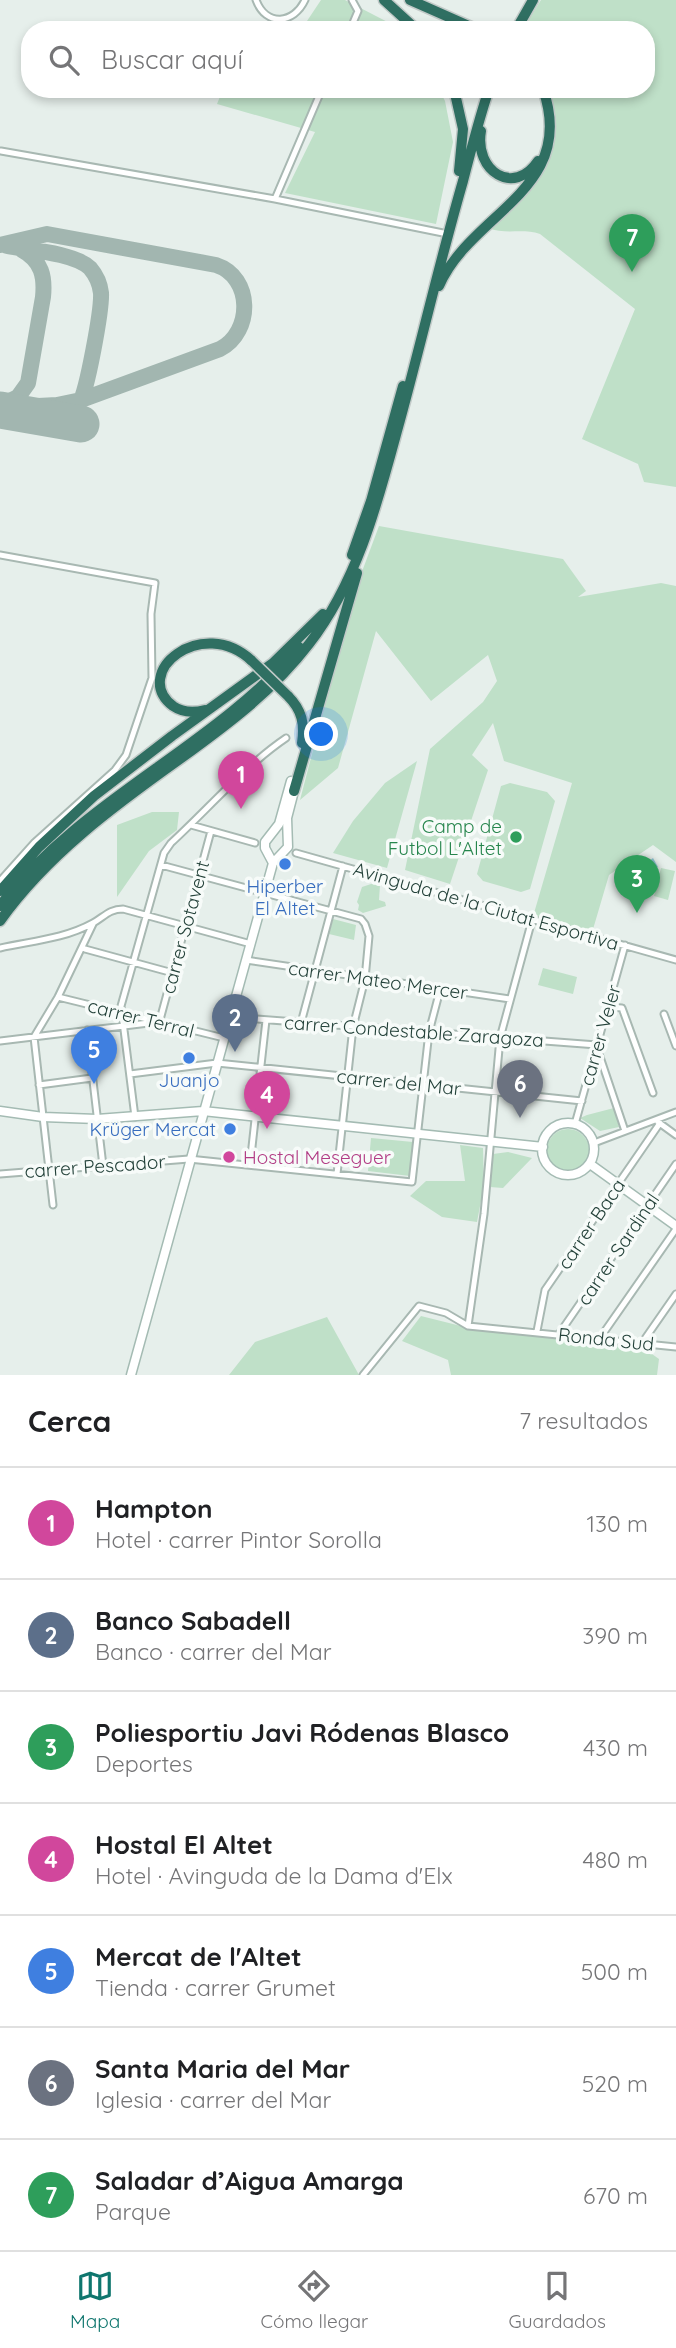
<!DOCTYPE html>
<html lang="es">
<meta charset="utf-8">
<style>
:root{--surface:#fff;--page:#f2f2f2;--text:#202124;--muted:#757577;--line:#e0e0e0;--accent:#0f766e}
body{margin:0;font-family:Quicksand,sans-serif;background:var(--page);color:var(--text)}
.you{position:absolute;left:322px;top:735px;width:24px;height:24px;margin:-18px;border:5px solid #fff;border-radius:50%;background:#1a73e8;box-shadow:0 0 0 10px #1a73e833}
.badge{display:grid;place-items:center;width:46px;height:46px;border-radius:50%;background:var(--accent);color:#fff;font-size:23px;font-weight:700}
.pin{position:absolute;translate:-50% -58px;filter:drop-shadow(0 2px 4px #0008)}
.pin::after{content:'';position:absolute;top:37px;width:24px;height:21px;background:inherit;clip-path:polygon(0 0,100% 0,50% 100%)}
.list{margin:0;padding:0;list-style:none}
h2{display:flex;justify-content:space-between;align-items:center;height:91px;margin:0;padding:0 28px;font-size:30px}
h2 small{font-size:23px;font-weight:400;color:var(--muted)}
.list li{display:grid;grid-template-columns:46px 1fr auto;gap:21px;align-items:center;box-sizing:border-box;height:112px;padding:0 28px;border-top:2px solid var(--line)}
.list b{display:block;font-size:26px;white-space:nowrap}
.list p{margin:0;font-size:23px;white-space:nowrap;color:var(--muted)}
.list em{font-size:23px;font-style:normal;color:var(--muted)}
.icon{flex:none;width:38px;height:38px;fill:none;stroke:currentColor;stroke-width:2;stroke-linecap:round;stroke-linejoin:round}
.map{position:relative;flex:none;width:676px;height:1375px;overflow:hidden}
.search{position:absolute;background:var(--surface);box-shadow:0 4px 10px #0003;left:21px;right:21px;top:21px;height:77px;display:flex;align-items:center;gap:18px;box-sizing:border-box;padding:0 24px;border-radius:28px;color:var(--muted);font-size:26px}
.sheet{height:875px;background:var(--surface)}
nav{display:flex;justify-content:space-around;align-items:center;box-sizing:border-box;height:98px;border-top:2px solid var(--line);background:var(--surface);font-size:19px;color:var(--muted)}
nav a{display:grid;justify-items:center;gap:4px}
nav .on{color:var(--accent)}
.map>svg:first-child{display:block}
.green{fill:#bfe0c8}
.water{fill:#8ec9d4}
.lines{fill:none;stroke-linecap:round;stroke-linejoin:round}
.taxiway{stroke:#a2b6b0;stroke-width:16}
.runway{stroke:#a2b6b0;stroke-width:37}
.street-casing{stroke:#a8b8b2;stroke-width:9}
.secondary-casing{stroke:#a4bbb3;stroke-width:11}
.highway-casing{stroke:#c2cac8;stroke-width:13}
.street{stroke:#fff;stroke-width:5}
.secondary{stroke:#fff;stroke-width:8}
.highway{stroke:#2f6f62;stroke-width:10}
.highway-bridge-casing{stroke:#c2cac8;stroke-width:13;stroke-linecap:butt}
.highway-bridge{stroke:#2f6f62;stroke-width:10}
.leisure-dot{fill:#2e9e5b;stroke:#f7fbf9;stroke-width:2.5}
.shop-dot{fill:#3f7fe0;stroke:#f7fbf9;stroke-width:2.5}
.hotel-dot{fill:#d1479c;stroke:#f7fbf9;stroke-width:2.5}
.labels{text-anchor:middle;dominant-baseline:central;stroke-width:7;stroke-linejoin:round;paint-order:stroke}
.leisure-label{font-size:19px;fill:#27864d;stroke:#f7fbf9;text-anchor:end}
.shop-label{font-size:19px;fill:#366cbe;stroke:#f7fbf9}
.street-label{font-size:19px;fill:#24423a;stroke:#f7fbf9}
.hotel-label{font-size:19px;fill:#b23c85;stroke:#f7fbf9;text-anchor:start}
</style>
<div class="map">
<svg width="676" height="1375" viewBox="0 0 676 1375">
<rect width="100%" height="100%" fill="#e6efeb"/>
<path class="green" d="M321,0H345L403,30H301Z
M541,0H676V487L644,482L638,464L582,439L635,309L540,234C523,228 505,235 488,228C502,216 516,205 529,192C554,166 561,123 549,89H646V30H522Z
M223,89H439L445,101L453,142L436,224L285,193L315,132L217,104Z
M379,526L563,559L586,591L578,597L661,583L676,586V862L653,845L609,875L591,936L532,920L572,783L504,761L493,723L472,755L488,770L450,884L405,870L430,749L483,702L497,681L488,655L431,701L376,631L338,768L300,800L354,593Z
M417,761L387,868L333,853L353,821L385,783Z
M510,783L547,792L555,801L530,889L521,892L483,881L477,874L501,786Z
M152,812H179L177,830L149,851L117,897V825Z
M661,868L675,871L668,900L654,896Z
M374,883L380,885L379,900L385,902L386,906L363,913L358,910L359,905L357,902L362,887Z
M333,919L356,925L354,940L329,934Z
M543,968L577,977L573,994L538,985Z
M614,1108L619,1127L600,1131L580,1118L587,1115Z
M547 1150a21 21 0 1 1 42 0a21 21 0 1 1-42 0Z
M371,1138L413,1142L410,1176L368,1171Z
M460,1145L483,1148L484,1185L477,1222L442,1217L410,1196L426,1181H465Z
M508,1152L532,1158L503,1188L490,1187L493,1154Z
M421,1316L469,1328L642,1347L659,1359L657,1375H451L448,1360L402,1341Z
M327,1317L359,1375H229L255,1342Z"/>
<path class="water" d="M653,858L658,867L642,879L636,871Z"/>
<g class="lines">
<path class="taxiway" d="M0,245L47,234L216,265C253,277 253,332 220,349L81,400L57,405L0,408
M7,246C29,250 74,253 90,268C96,275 100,284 101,293C102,309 87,392 79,404C71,416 57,418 45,418
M0,406L18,397L28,383L43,297C45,277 42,261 22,250"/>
<path class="runway" d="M0,410L81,424"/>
<defs>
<path id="street" d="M256,0C266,27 294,24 305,0
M350,30L358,11L352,0
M1,151L275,199L443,233
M275,199L322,89
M0,555L155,583L151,614L152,678L126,755L115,770L35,842L0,881
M191,825L255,843
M296,853L676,960
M161,865L361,919L365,924L369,936L365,979L353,1027L337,1174
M0,948C31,941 64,939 93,923C104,917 109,909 123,909L251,944
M85,949L173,973
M246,960L510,999
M58,997L224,1038
M608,1007L622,1008L653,1093
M664,1014L676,1046
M230,1017L597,1045
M301,1023L343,866
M87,1030L103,1166
M0,1041L157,1022L161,1016L211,831
M597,1048L625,1131
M130,1074L217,1063L582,1101
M39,1085L92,1078
M135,1117L121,1006L164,853L171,843C207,810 246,765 286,738
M658,1122L676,1135
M575,1124L625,945
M594,1143L676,1112
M250,1165L266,1020
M0,1174L189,1159L412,1182L429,1032L440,990
M53,1205L34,1037L58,997L93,924
M468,1326L484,1214L500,1038L532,920
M537,1331L545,1290L660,1123
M559,1334L676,1164
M600,1338L676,1229
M642,1343L676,1294
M363,1375L419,1306L446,1313L468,1326L676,1347"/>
<path id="secondary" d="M273,863L265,848V842L279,824L291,781
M0,1111L43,1117L97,1119L203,1111L543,1147
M542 1149a26 26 0 1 1 52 0a26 26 0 1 1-52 0Z
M590,1164L676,1226
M131,1375L273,863L288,847L287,818L294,791"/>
<path id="highway" d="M384,0L417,30
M410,0L478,30
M516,30L533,0
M454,89L463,129L459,171
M481,131C474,171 514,197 538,161
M439,286C471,212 578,190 543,89
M352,555L371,501L403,386
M288,696C302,710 305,724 302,743
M205,710C193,713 183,713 173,706C130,673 202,614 252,661
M294,791L357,573
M0,891L39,847L94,796L172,736L273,663L323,614
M0,906C82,798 214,748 299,647
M0,921C47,855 114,806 180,759C227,725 273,691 309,644C357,582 377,505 397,431C420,348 439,264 463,181C471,150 479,119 489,89"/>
</defs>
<use href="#street" class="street-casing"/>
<use href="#secondary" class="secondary-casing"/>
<use href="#highway" class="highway-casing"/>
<use href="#street" class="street"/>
<use href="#secondary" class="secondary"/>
<use href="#highway" class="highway"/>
<defs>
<path id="highway-bridge" d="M252,661L288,696"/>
</defs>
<use href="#highway-bridge" class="highway-bridge-casing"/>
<use href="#highway-bridge" class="highway-bridge"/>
</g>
<circle class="leisure-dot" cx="516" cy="837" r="7"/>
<g class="shop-dot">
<circle cx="285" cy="864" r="7"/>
<circle cx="189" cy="1058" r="7"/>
<circle cx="230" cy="1129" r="7"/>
</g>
<circle class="hotel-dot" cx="229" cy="1157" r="7"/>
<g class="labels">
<g class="leisure-label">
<text x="502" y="826">Camp de<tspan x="502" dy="22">Futbol L'Altet</tspan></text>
</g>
<g class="shop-label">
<text x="285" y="886">Hiperber<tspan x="285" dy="22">El Altet</tspan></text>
<text x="189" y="1080">Juanjo</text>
<text x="216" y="1129" text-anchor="end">Krüger Mercat</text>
</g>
<g class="street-label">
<text transform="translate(486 906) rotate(16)">Avinguda de la Ciutat Esportiva</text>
<text transform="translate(185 927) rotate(-75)">carrer Sotavent</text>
<text transform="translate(378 980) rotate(8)">carrer Mateo Mercer</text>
<text transform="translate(141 1018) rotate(14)">carrer Terral</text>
<text transform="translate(414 1031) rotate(4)">carrer Condestable Zaragoza</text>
<text transform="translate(600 1035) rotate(-74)">carrer Veler</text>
<text transform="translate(399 1082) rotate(6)">carrer del Mar</text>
<text transform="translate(95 1166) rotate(-4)">carrer Pescador</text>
<text transform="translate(591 1224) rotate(-56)">carrer Baca</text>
<text transform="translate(618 1249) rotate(-56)">carrer Sardinal</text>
<text transform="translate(606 1339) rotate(6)">Ronda Sud</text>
</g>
<g class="hotel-label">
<text x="243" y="1157">Hostal Meseguer</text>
</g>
</g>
</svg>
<div class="you"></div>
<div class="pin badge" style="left:241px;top:809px;background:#d1479c">1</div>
<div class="pin badge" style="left:235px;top:1052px;background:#5c6f8a">2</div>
<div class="pin badge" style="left:637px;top:913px;background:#2e9e5b">3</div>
<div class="pin badge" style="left:267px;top:1129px;background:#d1479c">4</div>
<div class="pin badge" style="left:94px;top:1084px;background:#3f7fe0">5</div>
<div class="pin badge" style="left:520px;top:1118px;background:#6b7280">6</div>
<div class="pin badge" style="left:632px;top:272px;background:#2e9e5b">7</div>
<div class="search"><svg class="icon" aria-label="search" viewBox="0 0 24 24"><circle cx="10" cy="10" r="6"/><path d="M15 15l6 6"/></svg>Buscar aquí</div>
</div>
<section class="sheet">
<h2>Cerca<small>7 resultados</small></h2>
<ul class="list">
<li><span class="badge" style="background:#d1479c">1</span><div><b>Hampton</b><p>Hotel · carrer Pintor Sorolla</p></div><em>130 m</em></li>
<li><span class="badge" style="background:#5c6f8a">2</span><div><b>Banco Sabadell</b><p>Banco · carrer del Mar</p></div><em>390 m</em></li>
<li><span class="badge" style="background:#2e9e5b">3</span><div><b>Poliesportiu Javi Ródenas Blasco</b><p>Deportes</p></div><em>430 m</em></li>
<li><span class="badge" style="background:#d1479c">4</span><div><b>Hostal El Altet</b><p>Hotel · Avinguda de la Dama d'Elx</p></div><em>480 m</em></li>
<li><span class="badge" style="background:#3f7fe0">5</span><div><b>Mercat de l'Altet</b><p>Tienda · carrer Grumet</p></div><em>500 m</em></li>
<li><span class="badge" style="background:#6b7280">6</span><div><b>Santa Maria del Mar</b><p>Iglesia · carrer del Mar</p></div><em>520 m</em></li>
<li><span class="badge" style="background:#2e9e5b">7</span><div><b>Saladar d’Aigua Amarga</b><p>Parque</p></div><em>670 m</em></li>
</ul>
</section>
<nav>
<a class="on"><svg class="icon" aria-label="map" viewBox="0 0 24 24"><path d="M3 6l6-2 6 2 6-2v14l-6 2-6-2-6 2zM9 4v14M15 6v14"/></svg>Mapa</a>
<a><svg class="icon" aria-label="directions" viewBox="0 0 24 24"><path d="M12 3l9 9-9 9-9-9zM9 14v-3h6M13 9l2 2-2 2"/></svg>Cómo llegar</a>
<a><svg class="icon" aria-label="saved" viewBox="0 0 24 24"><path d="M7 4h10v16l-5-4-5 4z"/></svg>Guardados</a>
</nav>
